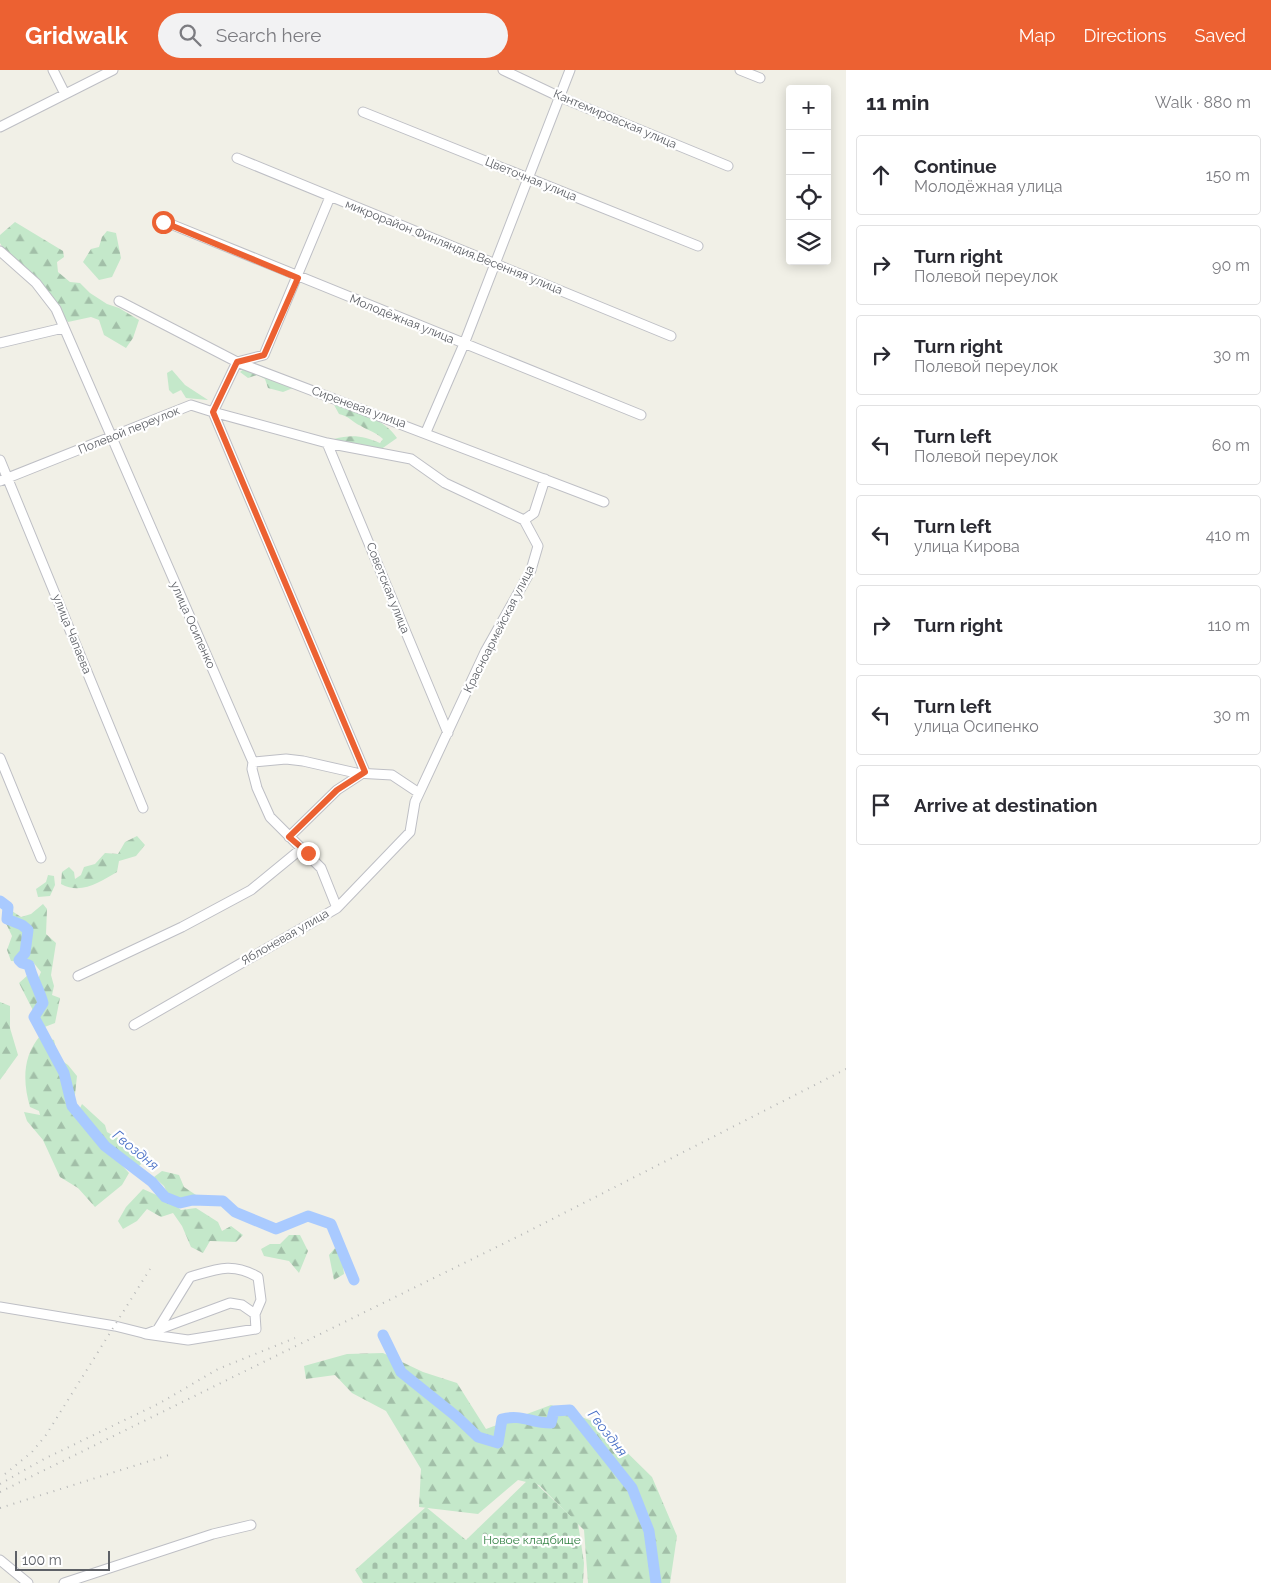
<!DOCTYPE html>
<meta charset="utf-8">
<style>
:root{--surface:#fff;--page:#f2f2f3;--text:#2b2b33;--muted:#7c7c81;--line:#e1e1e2;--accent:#ec6132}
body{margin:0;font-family:Raleway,sans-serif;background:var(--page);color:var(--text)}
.controls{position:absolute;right:15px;top:15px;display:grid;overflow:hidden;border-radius:5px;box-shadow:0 2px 12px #0003}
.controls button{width:45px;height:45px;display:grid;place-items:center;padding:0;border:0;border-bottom:1px solid var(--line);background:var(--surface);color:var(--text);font:25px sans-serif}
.scale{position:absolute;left:15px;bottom:12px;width:95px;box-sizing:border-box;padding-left:5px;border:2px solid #5e6167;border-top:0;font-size:14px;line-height:18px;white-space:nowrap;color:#5e6167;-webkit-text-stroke:4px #fff;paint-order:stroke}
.stop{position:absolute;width:15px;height:15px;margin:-11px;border:4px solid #ec6132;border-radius:50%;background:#fff}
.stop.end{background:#ec6132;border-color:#fff;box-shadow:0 1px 5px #0008}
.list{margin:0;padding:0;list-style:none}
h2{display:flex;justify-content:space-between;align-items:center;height:65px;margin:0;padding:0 20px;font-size:21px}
h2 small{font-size:16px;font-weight:400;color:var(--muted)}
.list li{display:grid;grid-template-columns:32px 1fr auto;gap:15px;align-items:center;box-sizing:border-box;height:80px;margin:0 10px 10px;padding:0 10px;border:1px solid var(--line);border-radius:5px}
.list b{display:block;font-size:19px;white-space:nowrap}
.list p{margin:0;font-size:16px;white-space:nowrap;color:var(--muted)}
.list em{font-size:16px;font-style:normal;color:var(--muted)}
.icon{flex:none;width:28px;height:28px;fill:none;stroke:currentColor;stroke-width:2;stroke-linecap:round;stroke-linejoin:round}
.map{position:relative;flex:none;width:846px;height:1513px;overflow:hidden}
header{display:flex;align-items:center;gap:30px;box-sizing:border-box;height:70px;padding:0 25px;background:var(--accent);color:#fff}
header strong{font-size:24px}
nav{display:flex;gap:28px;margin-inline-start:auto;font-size:18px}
.search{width:350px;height:45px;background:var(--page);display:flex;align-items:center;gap:12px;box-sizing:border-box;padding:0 18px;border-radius:28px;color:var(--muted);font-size:19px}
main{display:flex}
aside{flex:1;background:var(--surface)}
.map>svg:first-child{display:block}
.grass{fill:#c4e8ca}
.forest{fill:url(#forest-firs)}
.cemetery{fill:url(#cemetery-stones)}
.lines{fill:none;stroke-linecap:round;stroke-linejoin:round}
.river{stroke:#a9caff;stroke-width:11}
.minor-casing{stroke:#bebfc5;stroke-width:11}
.minor{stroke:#fff;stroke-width:9}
.rail{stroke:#b7b8b8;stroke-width:2;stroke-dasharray:1 6;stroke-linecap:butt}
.route{stroke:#ec6132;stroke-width:6}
.labels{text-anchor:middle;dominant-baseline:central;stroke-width:4.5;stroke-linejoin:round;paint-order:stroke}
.street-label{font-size:12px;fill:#5e6167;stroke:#fff}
.park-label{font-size:12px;fill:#338244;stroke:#fff}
.water-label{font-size:14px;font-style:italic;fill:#486fc6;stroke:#fff}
</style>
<header>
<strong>Gridwalk</strong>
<div class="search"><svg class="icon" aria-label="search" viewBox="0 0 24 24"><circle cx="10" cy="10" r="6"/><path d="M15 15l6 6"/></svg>Search here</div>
<nav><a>Map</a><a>Directions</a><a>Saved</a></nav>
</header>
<main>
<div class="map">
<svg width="846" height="1513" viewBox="0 0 846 1513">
<defs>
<pattern id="forest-firs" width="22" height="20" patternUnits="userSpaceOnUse" patternTransform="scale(1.25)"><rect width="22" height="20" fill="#c4e8ca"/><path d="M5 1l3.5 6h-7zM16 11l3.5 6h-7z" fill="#a2bfa8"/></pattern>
<pattern id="cemetery-stones" width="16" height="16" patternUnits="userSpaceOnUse" patternTransform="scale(1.25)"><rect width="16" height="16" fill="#c4e8ca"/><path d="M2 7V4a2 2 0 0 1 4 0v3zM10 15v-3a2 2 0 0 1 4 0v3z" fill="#a2bfa8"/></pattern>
</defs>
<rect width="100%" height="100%" fill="#f1f0e7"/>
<path class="grass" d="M172,300L185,315L208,330L186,328L181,320L173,324L169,320L167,303Z"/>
<path class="forest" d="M15,152L63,181L64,187L57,192L58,202L70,212L80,213L90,223L107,234L119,238L139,250L133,268L126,278L104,265L99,250L91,247L68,252L50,228L5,182L0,173V165Z
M107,161L116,163L121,188L112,207L99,210L83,192L91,179L99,177L102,167Z
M245,298L293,318L283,322L268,318L265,309L257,305L248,308L240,302Z
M333,333C356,342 383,347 397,368L380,380L335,373L334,369C352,364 364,366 380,373L383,369C376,362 369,361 361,356C352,352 349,346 339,344Z
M137,766L145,775L136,786L119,791L117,802C100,812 81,825 61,814L62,802L69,797L74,802L75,809L81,805L84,797L95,794L105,783L118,784L125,772Z
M48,805L54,806L55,815L50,826L38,827L36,819L46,812Z
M43,834L47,839L46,864L56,873L51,905L54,916L52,925L60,928L55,953L42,958L19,913L29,904L38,909L41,902L33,892L11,891L7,880L12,866L3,847L5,842L12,841L21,847L31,844Z
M0,932L10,936V958L18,985L0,1010Z
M40,966L54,970L58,988L68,995L77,1006L74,1034L76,1045L129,1103L122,1115L95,1137L78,1118L60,1107L43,1070L27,1051L24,1042L40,1045L39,1041L30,1037C23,1013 22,987 40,966Z
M82,1034L105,1055L107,1062L145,1083L143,1092L138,1097L103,1068L79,1040Z
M162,1101L179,1105L184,1117L196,1125L187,1130L170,1128L164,1116L154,1107Z
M143,1119L170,1131L181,1140L196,1138L218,1152L222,1161L231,1156L243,1165L236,1172L210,1171L203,1183L191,1177L182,1156L173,1143L161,1147L147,1139L137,1151L123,1159L118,1151L126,1137Z
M289,1165H300L308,1181L299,1203L289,1191L264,1186L261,1179L270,1174H280Z
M335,1178L342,1188L344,1204L334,1210L329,1185Z
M383,1283L423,1302L457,1313L486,1359L551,1335L597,1353L652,1407L677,1466L670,1513H588L584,1460L539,1415L518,1410L478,1444L419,1437L421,1399L386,1341L352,1323L335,1305L306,1309L304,1296L347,1284Z"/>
<path class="cemetery" d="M530,1408L578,1453L584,1493L583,1513H363L355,1500L426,1437L466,1470Z"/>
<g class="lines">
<path class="river" d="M0,831L8,837L7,849L22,855L28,860L25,883L19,890L22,893L29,895C32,908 39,919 43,933L34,947L64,1003L72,1036L105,1076L152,1112L165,1127L180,1133L193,1130L223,1131L235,1142L276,1159L308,1146L331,1154L354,1210
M383,1265L401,1302L457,1347L478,1367L498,1373L502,1349C522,1344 530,1353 551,1353L554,1341L570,1340L632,1418L649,1461L656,1513"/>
<defs>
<path id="minor" d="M53,0L65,24
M503,0L560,27L728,96
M740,0L760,8
M363,42L698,176
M0,57L113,0
M237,88L671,266
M163,151L641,345
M0,181L36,213L56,239L253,692L252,699L257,718L270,747L321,798L337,838
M119,231L237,292L604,432
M0,273L63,258
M213,342L365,702
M426,362L464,274L570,0
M327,373L448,663
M0,390L143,738
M0,411L191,335L213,342L237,292L264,285L330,127
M524,450L534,443L545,409
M0,688L41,788
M253,692L286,689L303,691L356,703L392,705L419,723
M289,767L337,720L363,703
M78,906L182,857L251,820L301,779
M134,955L337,838L410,762L415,732L485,582L531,500L538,476L524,450L445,413L411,389L327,373L213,342
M0,1237L115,1256L143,1263L146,1264L188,1270L256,1259L255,1244L242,1235L230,1233L146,1264
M158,1259L190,1207C217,1199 232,1192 258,1207L261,1230L255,1244
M0,1490L28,1513
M64,1513L213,1464L251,1455"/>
</defs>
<use href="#minor" class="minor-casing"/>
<use href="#minor" class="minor"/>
<path class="rail" d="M5,1404L32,1382L46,1365L150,1199
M0,1414L44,1389L160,1333L218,1299L295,1268
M0,1422L523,1164L846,999
M0,1438L172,1384"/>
</g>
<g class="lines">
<path class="route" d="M163,152L298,208L264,285L237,292L213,342L365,702L337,720L289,767L308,783"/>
</g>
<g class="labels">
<g class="street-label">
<text transform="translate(615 49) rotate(23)">Кантемировская улица</text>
<text transform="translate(531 109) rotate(22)">Цветочная улица</text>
<text transform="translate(454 177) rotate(22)">микрорайон Финляндия,Весенняя улица</text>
<text transform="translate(402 249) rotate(22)">Молодёжная улица</text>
<text transform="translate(359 337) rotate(20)">Сиреневая улица</text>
<text transform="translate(129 360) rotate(-22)">Полевой переулок</text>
<text transform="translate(388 518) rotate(68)">Советская улица</text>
<text transform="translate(193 555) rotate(66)">улица Осипенко</text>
<text transform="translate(499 559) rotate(-63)">Красноармейская улица</text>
<text transform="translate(72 564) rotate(68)">улица Чапаева</text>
<text transform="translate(285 867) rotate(-30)">Яблоневая улица</text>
</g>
<g class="park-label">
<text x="532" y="1470">Новое кладбище</text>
</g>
<g class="water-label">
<text transform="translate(136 1080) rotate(39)">Гвоздня</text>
<text transform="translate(608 1363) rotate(52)">Гвоздня</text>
</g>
</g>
</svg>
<div class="controls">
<button>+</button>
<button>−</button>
<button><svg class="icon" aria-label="locate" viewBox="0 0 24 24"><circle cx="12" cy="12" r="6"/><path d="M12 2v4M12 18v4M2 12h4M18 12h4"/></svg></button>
<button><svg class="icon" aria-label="layers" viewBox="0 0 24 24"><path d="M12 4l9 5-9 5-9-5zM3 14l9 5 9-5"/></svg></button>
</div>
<div class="scale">100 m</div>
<div class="stop" style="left:163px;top:152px"></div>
<div class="stop end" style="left:308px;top:783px"></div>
</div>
<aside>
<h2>11 min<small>Walk · 880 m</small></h2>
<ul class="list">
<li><svg class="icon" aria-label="ahead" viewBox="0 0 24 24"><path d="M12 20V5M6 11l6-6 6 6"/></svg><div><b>Continue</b><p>Молодёжная улица</p></div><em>150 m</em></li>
<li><svg class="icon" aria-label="right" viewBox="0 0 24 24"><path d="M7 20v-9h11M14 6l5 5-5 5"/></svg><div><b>Turn right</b><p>Полевой переулок</p></div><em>90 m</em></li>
<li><svg class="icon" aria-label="right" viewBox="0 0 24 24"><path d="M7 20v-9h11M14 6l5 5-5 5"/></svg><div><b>Turn right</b><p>Полевой переулок</p></div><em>30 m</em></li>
<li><svg class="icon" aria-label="left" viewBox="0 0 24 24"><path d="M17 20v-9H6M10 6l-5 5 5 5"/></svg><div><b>Turn left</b><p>Полевой переулок</p></div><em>60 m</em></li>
<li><svg class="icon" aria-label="left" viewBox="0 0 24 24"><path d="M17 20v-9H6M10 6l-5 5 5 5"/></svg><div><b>Turn left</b><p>улица Кирова</p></div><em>410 m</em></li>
<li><svg class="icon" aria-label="right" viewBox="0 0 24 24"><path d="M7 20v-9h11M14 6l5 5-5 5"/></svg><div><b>Turn right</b></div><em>110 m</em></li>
<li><svg class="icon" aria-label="left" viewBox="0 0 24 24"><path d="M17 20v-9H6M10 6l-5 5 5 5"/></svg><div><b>Turn left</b><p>улица Осипенко</p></div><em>30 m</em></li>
<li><svg class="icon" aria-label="arrive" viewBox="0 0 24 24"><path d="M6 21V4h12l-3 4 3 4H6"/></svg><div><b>Arrive at destination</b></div></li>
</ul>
</aside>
</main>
